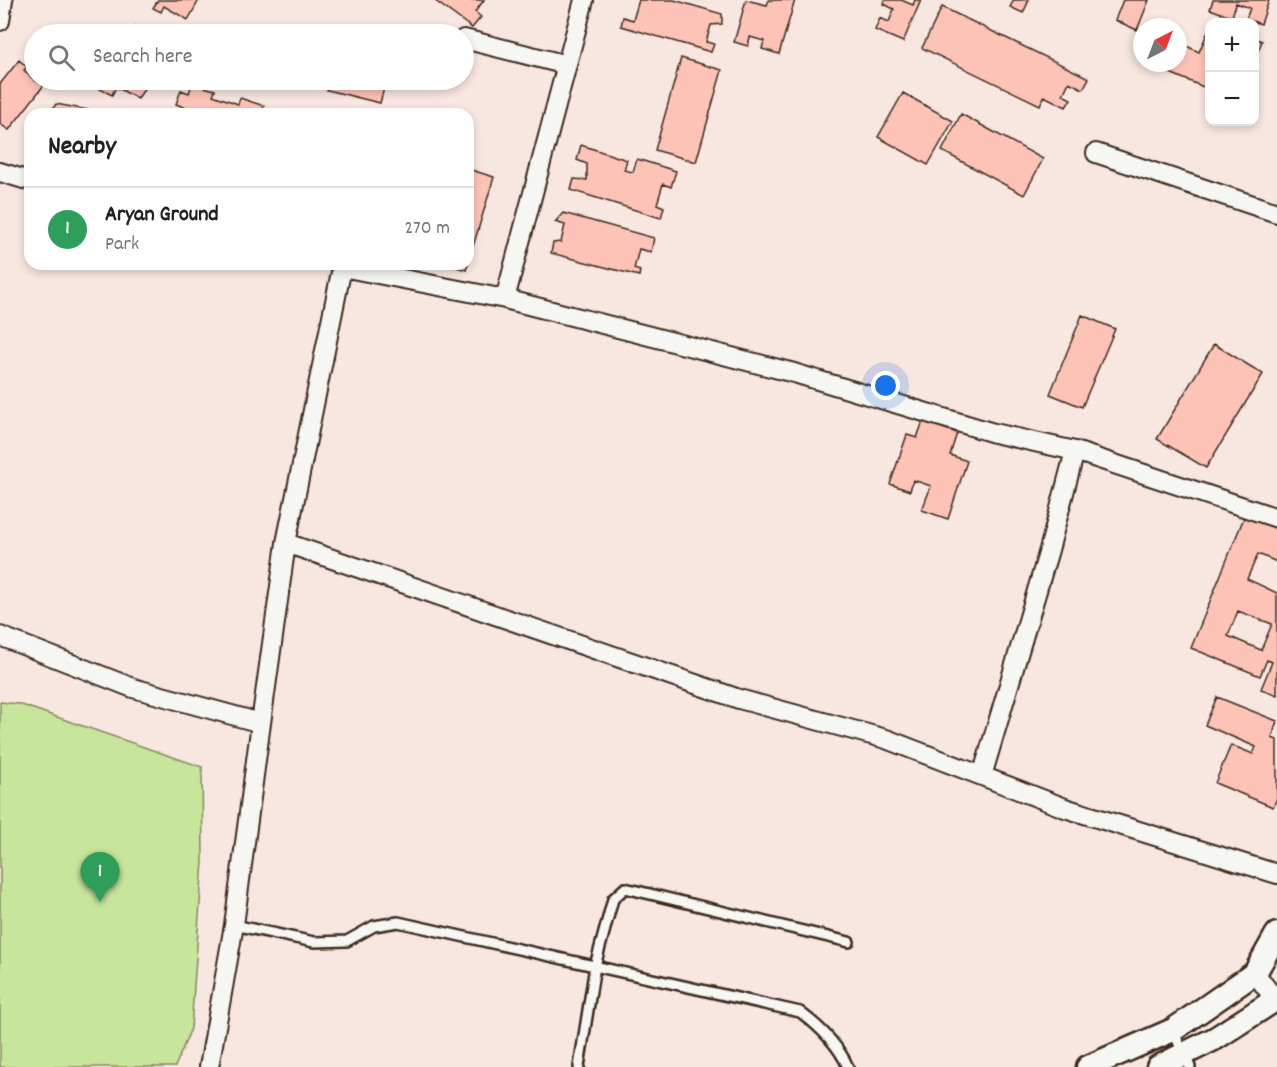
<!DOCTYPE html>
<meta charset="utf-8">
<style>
:root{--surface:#fff;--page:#f2f2f2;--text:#222;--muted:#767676;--line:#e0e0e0;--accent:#3b2a1e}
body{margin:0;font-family:Dekko,sans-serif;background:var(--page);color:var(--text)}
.controls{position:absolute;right:18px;top:18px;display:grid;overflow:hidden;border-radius:12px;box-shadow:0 3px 9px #0003}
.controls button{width:54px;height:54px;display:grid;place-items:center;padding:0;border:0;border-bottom:2px solid var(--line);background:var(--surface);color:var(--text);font:30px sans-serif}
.compass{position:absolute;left:1133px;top:18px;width:54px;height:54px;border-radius:50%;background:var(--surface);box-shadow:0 3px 9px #0003;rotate:42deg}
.you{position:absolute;left:886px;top:386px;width:21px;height:21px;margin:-15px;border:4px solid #fff;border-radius:50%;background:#1a73e8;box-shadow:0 0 0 9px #1a73e833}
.badge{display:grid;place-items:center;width:39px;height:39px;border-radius:50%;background:var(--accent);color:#fff;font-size:20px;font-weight:700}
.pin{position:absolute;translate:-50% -50px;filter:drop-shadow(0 2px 3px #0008)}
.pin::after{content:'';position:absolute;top:32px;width:21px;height:18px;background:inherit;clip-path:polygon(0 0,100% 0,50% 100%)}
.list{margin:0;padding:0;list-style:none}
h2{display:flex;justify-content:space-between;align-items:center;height:78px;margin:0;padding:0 24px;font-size:26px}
h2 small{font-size:20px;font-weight:400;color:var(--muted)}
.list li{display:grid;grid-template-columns:39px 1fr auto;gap:18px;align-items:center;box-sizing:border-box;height:84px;padding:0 24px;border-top:2px solid var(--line)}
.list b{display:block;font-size:22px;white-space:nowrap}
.list p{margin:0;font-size:20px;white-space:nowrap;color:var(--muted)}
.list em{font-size:20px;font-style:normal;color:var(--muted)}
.icon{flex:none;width:33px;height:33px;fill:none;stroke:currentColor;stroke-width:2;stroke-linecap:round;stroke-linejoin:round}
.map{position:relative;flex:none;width:1277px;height:1067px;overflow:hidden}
.search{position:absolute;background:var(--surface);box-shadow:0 3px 9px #0003;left:24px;top:24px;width:450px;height:66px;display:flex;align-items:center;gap:15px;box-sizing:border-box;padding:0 21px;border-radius:33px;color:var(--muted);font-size:22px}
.panel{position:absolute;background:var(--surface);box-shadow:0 3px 9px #0003;left:24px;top:108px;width:450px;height:162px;border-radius:18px}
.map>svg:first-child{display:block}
.green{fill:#c8e59c;stroke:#82885d;stroke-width:1.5}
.building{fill:#fec3b7;stroke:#3b2a1e;stroke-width:1.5;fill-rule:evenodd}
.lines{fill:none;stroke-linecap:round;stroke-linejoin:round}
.service-casing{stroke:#3b2a1e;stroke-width:14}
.minor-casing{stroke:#3b2a1e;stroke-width:22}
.tertiary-casing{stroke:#3b2a1e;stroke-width:27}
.service{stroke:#f6f6f2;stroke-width:9}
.minor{stroke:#f6f6f2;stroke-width:18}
.tertiary{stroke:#f6f6f2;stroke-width:22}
</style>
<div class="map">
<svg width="1277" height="1067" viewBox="0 0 1277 1067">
<rect width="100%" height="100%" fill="#f8e7e0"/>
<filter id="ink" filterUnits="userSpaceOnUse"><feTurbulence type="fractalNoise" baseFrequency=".0167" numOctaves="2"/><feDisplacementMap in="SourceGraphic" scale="12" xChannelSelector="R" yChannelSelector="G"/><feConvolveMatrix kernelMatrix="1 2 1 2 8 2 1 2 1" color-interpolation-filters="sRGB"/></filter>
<g filter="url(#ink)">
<path class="green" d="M0,702L19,704L202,767L203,861L191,1028L175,1067H0Z"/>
<path class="building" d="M158,0H199L188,20L164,6L161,12L153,8Z
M434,0H484L475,12L481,17L472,28Z
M639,0H674L722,14V24L711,25L706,42L714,44L711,52L621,26L623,17L633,20Z
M746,0L767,5L769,0H795L779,54L762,49L764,41L750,37L748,46L734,42Z
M885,0H901L913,5L915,0H921L903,42L875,30L880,18L889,22L894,9L884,4Z
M1014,0H1029L1023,13L1010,7Z
M1123,0H1149L1137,30L1115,20Z
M1213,0H1269L1261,24L1246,19L1250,8L1236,3L1232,17L1210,9Z
M942,7L1089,78L1083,89L1069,82L1063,95L1071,99L1066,107L1044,96L1040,105L922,48Z
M135,27L148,34H131Z
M1210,27V80L1206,88L1158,68L1160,63H1178V42L1199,52Z
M1254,38L1262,41L1254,62Z
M681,58L722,70L696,162L655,150Z
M19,60L27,67L24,70L34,80L44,85L9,130L0,124V84Z
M106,80H149L138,99L116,87L112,95L100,89Z
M330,80H386L380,103L327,90Z
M192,84L215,90L213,95L238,104L240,98L264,106L261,114H188L189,109L176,104L181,90L189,93Z
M903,93L953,121L928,165L878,137Z
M56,104L109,114H49Z
M961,114L1043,159L1024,195L942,151Z
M581,145L627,160L624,170L633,172L637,159L676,171L671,187L663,184L657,204L664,207L661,218L571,190L574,179L587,180V164L577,160Z
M468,169L494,177L468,263Z
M563,213L654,238L651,252L639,249L634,269L640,271L639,276L551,253L553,243L561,242L565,225L555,222Z
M447,264H468L466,270Z
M1082,315L1115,329L1082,407L1050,394Z
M1214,344L1263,374L1206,468L1157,439Z
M923,421L957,433L950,455L967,461L948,519L922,510L931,486L913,480L910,491L890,484L907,435L917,438Z
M1245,515L1277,528V562L1258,554L1247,579L1277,593V695L1261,689L1272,662L1267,660L1260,676L1191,648ZM1238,611L1272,624L1261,650L1228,636Z
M1217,697L1277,721L1272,738L1277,740V798L1273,807L1215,783L1231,745L1253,754L1256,747L1205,725Z"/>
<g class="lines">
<defs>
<path id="service" d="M234,925L314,942L347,941L374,926L398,922L800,1012C820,1027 838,1044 848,1067
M1173,1031L1190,1067
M579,1067L595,966L613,899L625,888L849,942"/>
<path id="minor" d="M0,21L3,0
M464,39L567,65
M1096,153L1277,213
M0,172L30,181
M505,299L794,373L994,433L1075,451L1277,518
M286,543L342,267L505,299L584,0
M0,636L133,688L261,723L234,925L209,1067
M261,723L286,543L739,699L886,739L1065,808L1277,874
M982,776L1049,550L1075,451
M1255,973L1277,1002"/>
<path id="tertiary" d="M1088,1067L1173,1030L1255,973L1277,934
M1158,1067L1216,1038L1275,1000L1277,996"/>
</defs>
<use href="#service" class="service-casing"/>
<use href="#minor" class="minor-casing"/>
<use href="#tertiary" class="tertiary-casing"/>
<use href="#service" class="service"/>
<use href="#minor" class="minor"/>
<use href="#tertiary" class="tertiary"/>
</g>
</g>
</svg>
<div class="controls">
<button>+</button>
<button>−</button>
</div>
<svg class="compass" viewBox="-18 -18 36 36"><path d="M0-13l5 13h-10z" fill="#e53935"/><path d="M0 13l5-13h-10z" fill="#767676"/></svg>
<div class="you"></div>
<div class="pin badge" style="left:100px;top:902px;background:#2e9e5b">1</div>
<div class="search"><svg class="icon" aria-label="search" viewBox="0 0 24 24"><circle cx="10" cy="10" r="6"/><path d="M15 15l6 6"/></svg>Search here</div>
<section class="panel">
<h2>Nearby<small></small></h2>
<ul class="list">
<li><span class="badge" style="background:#2e9e5b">1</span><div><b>Aryan Ground</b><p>Park</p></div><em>270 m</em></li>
</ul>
</section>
</div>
